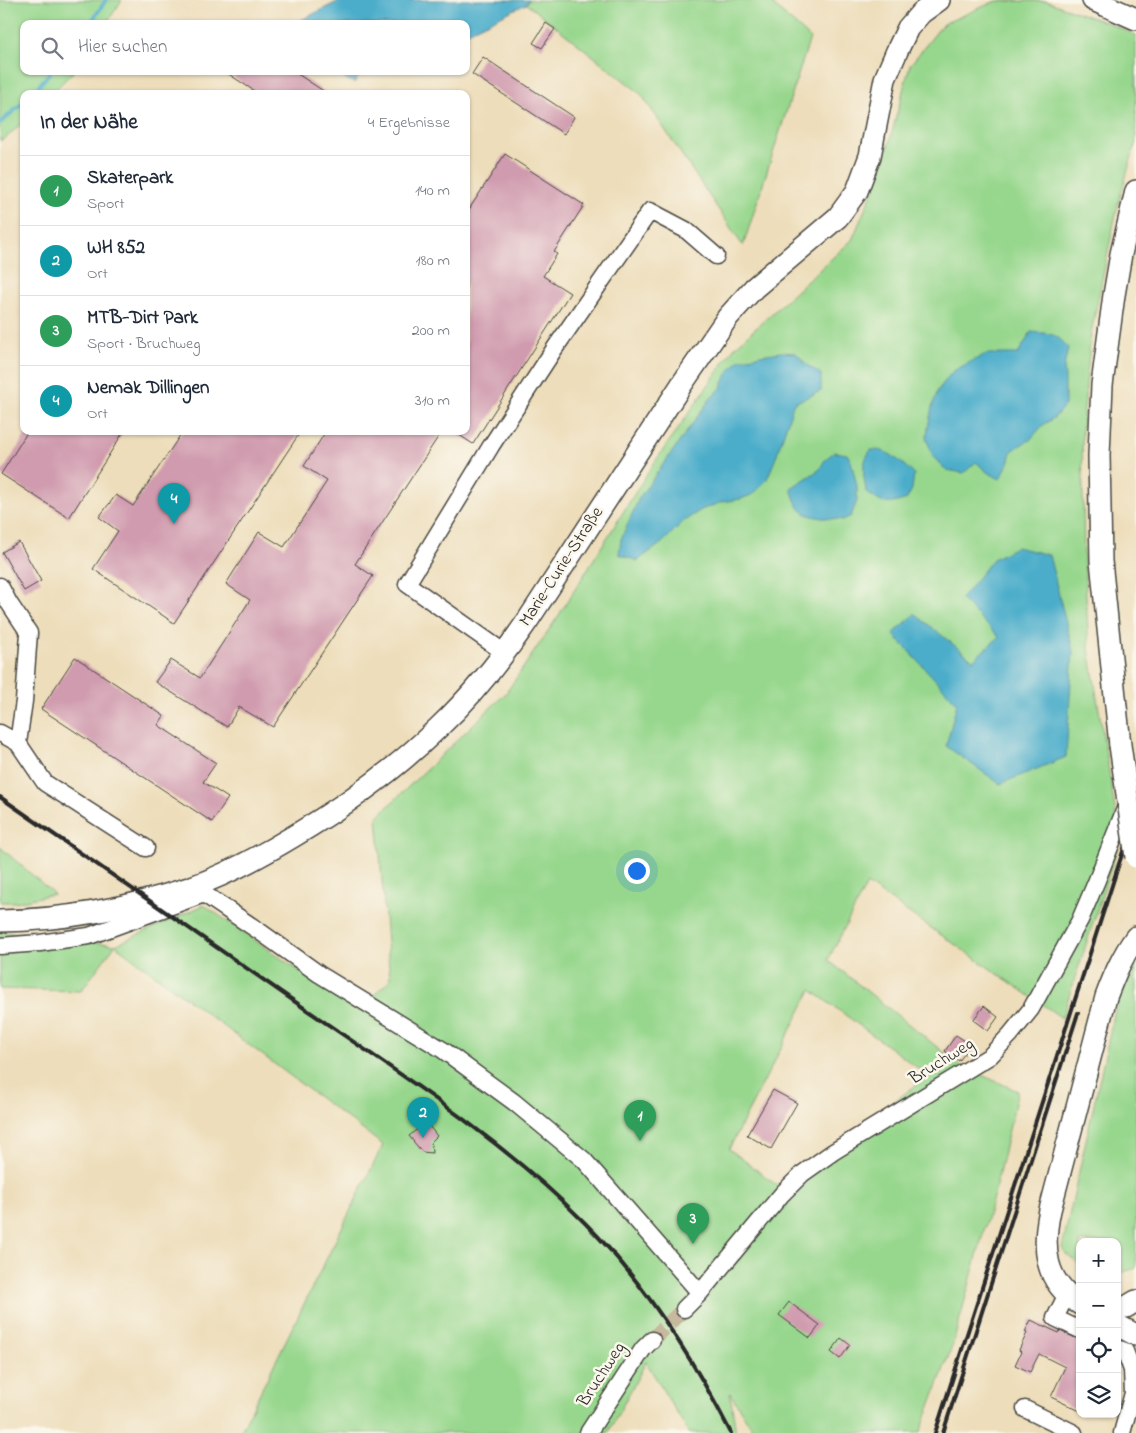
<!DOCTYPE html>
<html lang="de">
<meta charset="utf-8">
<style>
:root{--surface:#fff;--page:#f6f6f7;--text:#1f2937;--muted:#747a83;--line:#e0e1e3;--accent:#1a73e8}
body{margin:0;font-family:"Indie Flower",sans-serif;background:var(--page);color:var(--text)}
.controls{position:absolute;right:15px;bottom:15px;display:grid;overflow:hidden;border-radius:10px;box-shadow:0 1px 4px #0004}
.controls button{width:45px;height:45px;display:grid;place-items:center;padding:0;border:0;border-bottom:1px solid var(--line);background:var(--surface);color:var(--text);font:25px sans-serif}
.you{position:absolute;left:636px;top:870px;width:18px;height:18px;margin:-12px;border:4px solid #fff;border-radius:50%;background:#1a73e8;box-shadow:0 0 0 8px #1a73e833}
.badge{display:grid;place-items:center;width:32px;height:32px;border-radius:50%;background:var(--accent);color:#fff;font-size:16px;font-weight:700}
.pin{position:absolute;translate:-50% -41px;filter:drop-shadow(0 1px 2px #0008)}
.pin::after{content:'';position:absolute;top:26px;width:18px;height:15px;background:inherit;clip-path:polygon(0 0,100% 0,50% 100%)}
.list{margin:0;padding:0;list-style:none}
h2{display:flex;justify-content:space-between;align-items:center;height:65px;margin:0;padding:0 20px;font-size:21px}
h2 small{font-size:16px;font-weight:400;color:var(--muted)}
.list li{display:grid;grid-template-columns:32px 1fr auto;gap:15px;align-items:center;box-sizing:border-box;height:70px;padding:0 20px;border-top:1px solid var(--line)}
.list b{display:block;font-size:19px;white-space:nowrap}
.list p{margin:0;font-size:16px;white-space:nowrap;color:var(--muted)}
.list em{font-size:16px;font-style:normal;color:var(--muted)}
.icon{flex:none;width:28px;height:28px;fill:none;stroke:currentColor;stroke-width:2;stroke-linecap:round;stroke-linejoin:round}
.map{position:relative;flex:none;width:1136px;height:1433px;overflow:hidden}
.search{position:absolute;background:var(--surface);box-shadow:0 1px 4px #0004;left:20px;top:20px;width:450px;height:55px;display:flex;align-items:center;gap:12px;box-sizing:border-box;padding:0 18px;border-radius:10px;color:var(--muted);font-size:19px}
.panel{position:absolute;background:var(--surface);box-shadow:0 1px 4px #0004;left:20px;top:90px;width:450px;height:345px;border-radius:10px}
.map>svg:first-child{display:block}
.green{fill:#97d78d;stroke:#61815c;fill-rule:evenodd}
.water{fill:#4badca;stroke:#3b6c7a}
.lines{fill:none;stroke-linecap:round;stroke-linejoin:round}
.stream{stroke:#4badca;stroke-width:4}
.building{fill:#d09baf}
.minor-tunnel{stroke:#c6b99d;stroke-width:16;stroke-dasharray:16 8;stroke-linecap:butt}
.minor-casing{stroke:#484640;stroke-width:19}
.major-casing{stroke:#484640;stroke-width:24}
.minor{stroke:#fff;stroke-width:16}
.major{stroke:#fff;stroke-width:21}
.rail{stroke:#2b2b2b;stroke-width:4}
.major-bridge-casing{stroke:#484640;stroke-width:24;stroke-linecap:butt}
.major-bridge{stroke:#fff;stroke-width:21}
.labels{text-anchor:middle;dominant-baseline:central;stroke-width:5;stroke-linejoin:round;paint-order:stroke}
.street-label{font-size:18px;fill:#2b2b2b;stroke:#fbf7ec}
</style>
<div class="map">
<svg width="1136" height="1433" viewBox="0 0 1136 1433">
<rect width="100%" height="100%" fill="#fbf7ec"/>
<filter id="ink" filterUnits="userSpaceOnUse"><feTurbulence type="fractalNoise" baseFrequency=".02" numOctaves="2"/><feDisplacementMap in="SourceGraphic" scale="10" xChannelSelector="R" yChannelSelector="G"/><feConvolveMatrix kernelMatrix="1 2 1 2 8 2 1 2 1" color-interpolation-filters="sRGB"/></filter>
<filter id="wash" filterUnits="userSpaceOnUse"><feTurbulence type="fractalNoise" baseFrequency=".0096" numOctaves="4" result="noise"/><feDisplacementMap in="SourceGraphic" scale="20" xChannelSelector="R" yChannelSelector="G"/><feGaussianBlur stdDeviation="1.12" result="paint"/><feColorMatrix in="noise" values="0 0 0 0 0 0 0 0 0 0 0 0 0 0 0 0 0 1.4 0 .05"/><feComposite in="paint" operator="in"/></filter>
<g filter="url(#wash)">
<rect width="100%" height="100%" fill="#edddba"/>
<path class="green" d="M0,0H122L106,24H24V71H74L51,94H24V121L7,137L0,141Z
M529,0H768L810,38L743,246L641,94L545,18L526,4Z
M996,1H1046L1113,25L1136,35V142L1118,204L1091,333L1082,430L1084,561L1089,648L1120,840L1062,1018L867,884L828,960L961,1066L1018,1091L995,1190L953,1344L920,1433H755L730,1393L736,1433H689L646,1362L608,1433H240L383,1145L115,945L81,991L0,989V932L36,934L115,945L204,905L357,1011L390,980L377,817L506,693L559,615L650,469L734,348L852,240L882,169L910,65L943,24ZM811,990L929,1076L778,1186L729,1149Z
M0,848V847L54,894L16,902H0Z
M1136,957V1268L1117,1274V1242H1080V1265L1065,1253L1062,1248L1117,1001L1131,962Z"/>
<path class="water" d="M341,0H529L526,4L466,33V24H293Z
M329,71H363L354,83Z
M1031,332C1050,334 1056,332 1068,348L1064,367L1065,378V405L1055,417L1043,425L1030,440L1019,446L1011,452L1008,464L1000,479L987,472L976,462L964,473L946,470L934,458L926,438L932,407L938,390L953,371L986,354H1018Z
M781,352L796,353L807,365L821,374V391L794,403L775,460L767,479L754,494L741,499L722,502L701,510L684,521L662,543L637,561L619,554L621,539L639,498L710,399L721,388L727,374L739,360L760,355Z
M871,450C890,449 900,462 914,474L912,489L907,499C886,506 884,505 866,492C864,475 860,464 871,450Z
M834,452L847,454L851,461L857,486V501L851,516L843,520C831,518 809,519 801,510C796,505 793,495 791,488L819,470L825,460Z
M1016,547L1049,555L1073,651L1066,757L1000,784L946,746L957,703L893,634L915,614L973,660L999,637L961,599L993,559Z"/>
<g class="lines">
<path class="stream" d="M90,24L106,0
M32,94L51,71
M0,123L24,102"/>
</g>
<g id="blocks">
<path class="building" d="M546,23L555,29L542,48L533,43Z
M483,57L574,117L564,134L472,74Z
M224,71H293L328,94H259Z
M505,154L584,205L554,252L557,254L543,276L570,293L473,444L453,431H466V214Z
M28,431H124L69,518L1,474Z
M183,431H301L174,623L93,569L118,531L99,517L116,495L133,506Z
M326,431H442L355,564L373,576L273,727L239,707L227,727L155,682L171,660L200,678L250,600L226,584L259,532L284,547L327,481L304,466Z
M19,542L41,581L24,591L2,552Z
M75,657L164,716L158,725L216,763L203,782L228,798L212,822L41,709Z
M984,1006L998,1017L988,1031L973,1020Z
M956,1035L971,1045L959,1061L945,1051Z
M773,1090L797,1103L771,1149L747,1135Z
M426,1122L437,1136L431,1142L432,1153L422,1152L409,1136Z
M789,1302L820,1325L810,1338L779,1315Z
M1031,1320L1059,1333L1060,1331L1080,1340V1411L1051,1397L1065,1367L1039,1354L1030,1372L1015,1365L1021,1352L1019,1350L1027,1333L1025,1332Z
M841,1338L850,1345L840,1359L831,1352Z"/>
</g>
</g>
<g filter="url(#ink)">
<use href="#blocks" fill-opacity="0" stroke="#484640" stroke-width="1"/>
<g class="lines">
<path class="minor-tunnel" d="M652,1340L684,1309"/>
<defs>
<path id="minor" d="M0,586L9,603L29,633L24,701L18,743
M505,653L407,584L491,446L555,348L650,211L686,230L716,256
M0,733L18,743L45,783L146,848
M0,946L40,943L89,936L204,894L259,931L319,974L443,1050L514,1102L584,1160L700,1293
M1067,1294L1055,1318L1080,1330
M684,1309L700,1293L782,1194L802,1174L833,1152L990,1056L1010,1035L1031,1009L1080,920L1097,880L1136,781
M1117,1348L1125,1351L1132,1370L1133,1393L1122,1433
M1025,1409L1074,1433
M588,1433L643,1349L652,1340"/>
<path id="major" d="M1093,0L1136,19
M1120,745L1101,561L1099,455L1102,385L1114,295L1121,254L1136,191
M0,921C64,920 129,908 189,888C226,875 261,856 294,836C346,805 396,769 439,727C473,695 502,658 528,620L682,384L728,317L754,288L838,217L857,191L870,156L885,79L897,51L908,28L921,13L939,0
M1080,1304C1044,1282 1042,1247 1050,1210L1106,997C1114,976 1122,956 1136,937
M1117,1307H1126L1136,1301
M1117,1325L1136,1335"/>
</defs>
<use href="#minor" class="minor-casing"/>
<use href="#major" class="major-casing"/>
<use href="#minor" class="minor"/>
<use href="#major" class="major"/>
<path class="rail" d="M0,797C101,867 202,938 304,1008C401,1075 502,1139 585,1223C646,1284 692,1357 731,1433
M935,1433L1136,811
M943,1433L1078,1013"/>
<defs>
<path id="major-bridge" d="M1120,745L1136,857"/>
</defs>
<use href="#major-bridge" class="major-bridge-casing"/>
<use href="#major-bridge" class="major-bridge"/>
</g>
</g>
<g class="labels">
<g class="street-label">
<text transform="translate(562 567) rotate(-57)">Marie-Curie-Straße</text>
<text transform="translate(942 1062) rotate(-32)">Bruchweg</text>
<text transform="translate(602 1375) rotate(-57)">Bruchweg</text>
</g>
</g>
</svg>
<div class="controls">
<button>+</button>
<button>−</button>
<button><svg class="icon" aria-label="locate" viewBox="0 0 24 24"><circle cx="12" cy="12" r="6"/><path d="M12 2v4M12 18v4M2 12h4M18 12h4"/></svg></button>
<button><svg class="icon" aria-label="layers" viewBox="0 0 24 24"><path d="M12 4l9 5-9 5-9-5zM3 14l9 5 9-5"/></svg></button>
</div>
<div class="you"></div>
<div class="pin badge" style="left:640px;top:1141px;background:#2e9e5b">1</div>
<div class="pin badge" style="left:423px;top:1138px;background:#0f9aa8">2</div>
<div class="pin badge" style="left:693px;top:1244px;background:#2e9e5b">3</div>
<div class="pin badge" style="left:174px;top:524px;background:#0f9aa8">4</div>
<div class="search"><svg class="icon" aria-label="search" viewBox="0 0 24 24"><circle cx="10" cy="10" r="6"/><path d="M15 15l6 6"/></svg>Hier suchen</div>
<section class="panel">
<h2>In der Nähe<small>4 Ergebnisse</small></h2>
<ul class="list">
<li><span class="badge" style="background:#2e9e5b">1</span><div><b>Skaterpark</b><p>Sport</p></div><em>140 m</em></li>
<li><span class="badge" style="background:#0f9aa8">2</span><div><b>WH 852</b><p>Ort</p></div><em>180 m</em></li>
<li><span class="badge" style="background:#2e9e5b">3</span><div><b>MTB-Dirt Park</b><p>Sport · Bruchweg</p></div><em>200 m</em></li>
<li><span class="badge" style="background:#0f9aa8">4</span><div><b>Nemak Dillingen</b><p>Ort</p></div><em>310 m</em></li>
</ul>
</section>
</div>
